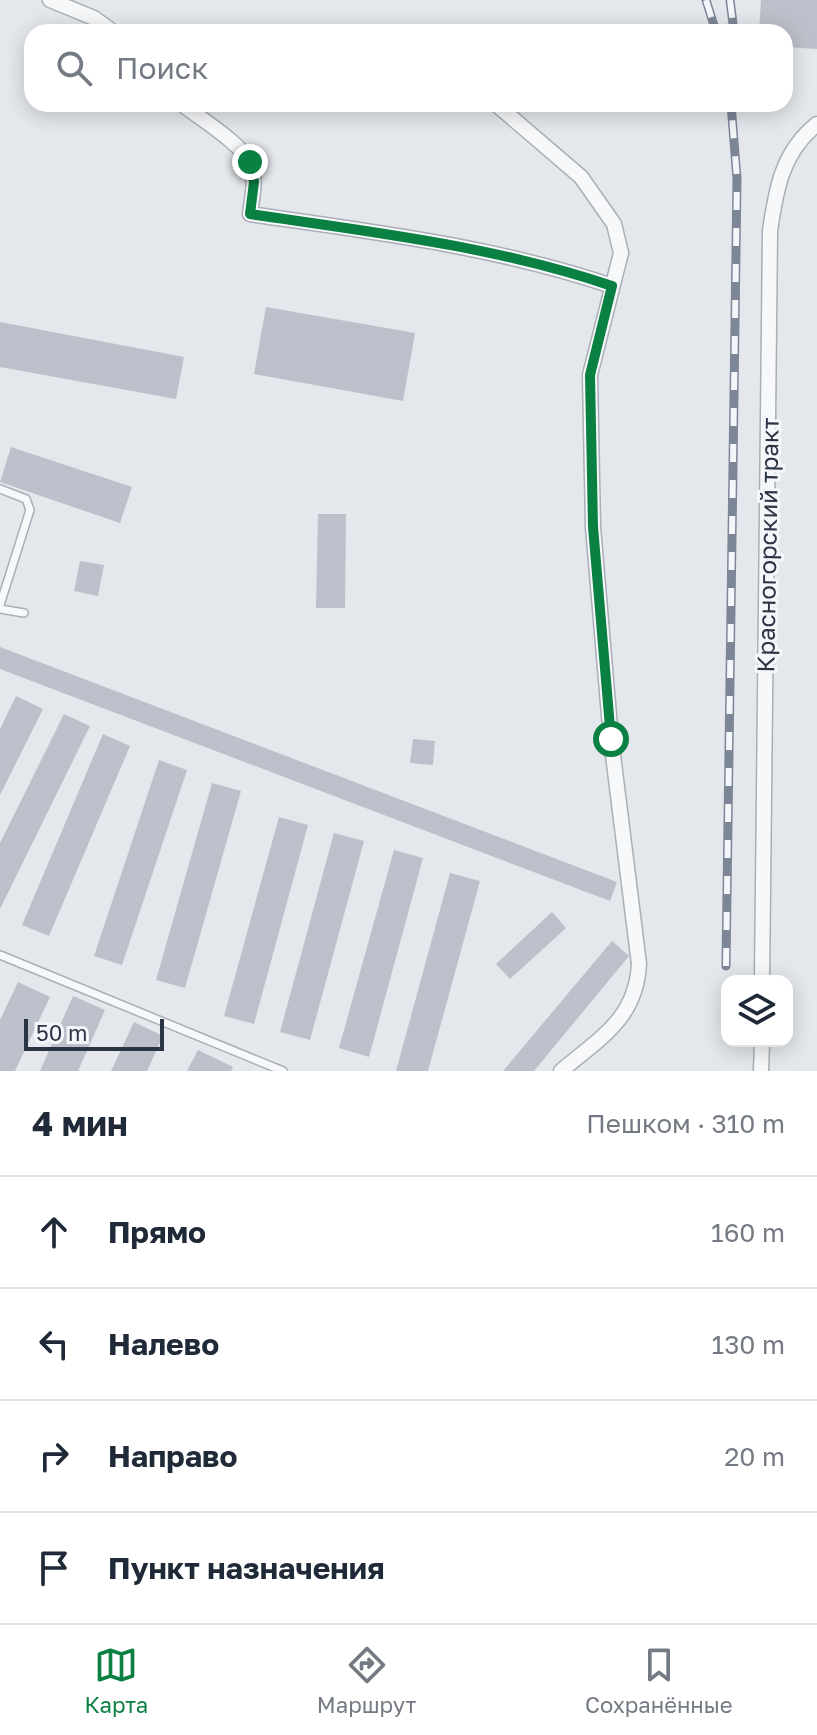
<!DOCTYPE html>
<html lang="ru">
<meta charset="utf-8">
<style>
:root{--surface:#fff;--page:#f6f6f7;--text:#1f2937;--muted:#747a83;--line:#e0e1e3;--accent:#0b8043}
body{margin:0;font-family:"Golos Text",sans-serif;background:var(--page);color:var(--text)}
.controls{position:absolute;right:24px;bottom:24px;display:grid;overflow:hidden;border-radius:16px;box-shadow:0 4px 20px #0003}
.controls button{width:72px;height:72px;display:grid;place-items:center;padding:0;border:0;border-bottom:2px solid var(--line);background:var(--surface);color:var(--text);font:40px sans-serif}
.scale{position:absolute;left:24px;bottom:20px;width:140px;box-sizing:border-box;padding-left:8px;border:4px solid #2b3445;border-top:0;font-size:22px;line-height:28px;white-space:nowrap;color:#2b3445;-webkit-text-stroke:6px #f4f6f9;paint-order:stroke}
.stop{position:absolute;width:24px;height:24px;margin:-18px;border:6px solid #0b8043;border-radius:50%;background:#fff}
.stop.end{background:#0b8043;border-color:#fff;box-shadow:0 2px 8px #0008}
.list{margin:0;padding:0;list-style:none}
h2{display:flex;justify-content:space-between;align-items:center;height:104px;margin:0;padding:0 32px;font-size:34px}
h2 small{font-size:26px;font-weight:400;color:var(--muted)}
.list li{display:grid;grid-template-columns:52px 1fr auto;gap:24px;align-items:center;box-sizing:border-box;height:112px;padding:0 32px;border-top:2px solid var(--line)}
.list b{display:block;font-size:30px;white-space:nowrap}
.list em{font-size:26px;font-style:normal;color:var(--muted)}
.icon{flex:none;width:44px;height:44px;fill:none;stroke:currentColor;stroke-width:2;stroke-linecap:round;stroke-linejoin:round}
.map{position:relative;flex:none;width:817px;height:1071px;overflow:hidden}
.search{position:absolute;background:var(--surface);box-shadow:0 4px 20px #0003;left:24px;right:24px;top:24px;height:88px;display:flex;align-items:center;gap:20px;box-sizing:border-box;padding:0 28px;border-radius:24px;color:var(--muted);font-size:30px}
.sheet{height:552px;background:var(--surface)}
nav{display:flex;justify-content:space-around;align-items:center;box-sizing:border-box;height:112px;border-top:2px solid var(--line);background:var(--surface);font-size:22px;color:var(--muted)}
nav a{display:grid;justify-items:center;gap:4px}
nav .on{color:var(--accent)}
.map>svg:first-child{display:block}
.building{fill:#bbc0ca}
.lines{fill:none;stroke-linecap:round;stroke-linejoin:round}
.service-casing{stroke:#a9aeb7;stroke-width:10}
.minor-casing{stroke:#a9aeb7;stroke-width:17}
.service{stroke:#f7f8fa;stroke-width:7}
.minor{stroke:#f7f8fa;stroke-width:14}
.rail-casing{stroke:#7d8696;stroke-width:9}
.rail{stroke:#f4f6f9;stroke-width:6;stroke-dasharray:18;stroke-linecap:butt}
.route{stroke:#0b8043;stroke-width:10}
.labels{text-anchor:middle;dominant-baseline:central;stroke-width:6;stroke-linejoin:round;paint-order:stroke}
.street-label{font-size:24px;fill:#2b3445;stroke:#f4f6f9}
</style>
<div class="map">
<svg width="817" height="1071" viewBox="0 0 817 1071">
<rect width="100%" height="100%" fill="#e4e7ec"/>
<path class="building" d="M761,0H817V49L785,47V32H759Z
M266,307L415,333L403,401L254,374Z
M0,322L184,357L176,399L0,367Z
M11,447L132,487L120,523L0,482Z
M318,514H346L345,608H316Z
M80,561L104,565L98,596L74,591Z
M0,647L617,882L610,901L0,669Z
M16,696L43,709L0,795V729Z
M64,714L90,726L0,909V843Z
M103,734L130,746L49,936L22,925Z
M413,739L435,741L433,765L410,763Z
M159,760L187,770L122,965L94,956Z
M212,783L241,791L185,988L156,980Z
M279,817L308,825L254,1024L224,1016Z
M334,833L364,841L310,1040L280,1032Z
M394,850L423,858L369,1057L339,1048Z
M450,873L480,881L428,1071H396Z
M552,912L566,928L510,979L496,964Z
M612,941L629,956L534,1071H503Z
M18,982L50,997L15,1071H0V1020Z
M73,996L105,1010L78,1071H40Z
M134,1022L163,1036L147,1071H111Z
M198,1050L233,1067L231,1071H187Z"/>
<g class="lines">
<defs>
<path id="service" d="M0,489L26,499L30,510L0,605
M0,609L24,613
M0,955L283,1071"/>
<path id="minor" d="M50,0L94,18L113,32
M182,104C199,118 241,143 250,163C257,178 252,198 250,214C372,232 494,246 612,286
M497,105L581,177L614,224L621,253L590,375L593,527L611,739L639,964C636,1019 600,1038 561,1071
M762,981L770,231C776,189 782,152 817,124
M761,1071L762,1041"/>
</defs>
<use href="#service" class="service-casing"/>
<use href="#minor" class="minor-casing"/>
<use href="#service" class="service"/>
<use href="#minor" class="minor"/>
<defs>
<path id="rail" d="M706,0L716,32
M730,0L734,32
M726,966L737,179L731,104"/>
</defs>
<use href="#rail" class="rail-casing"/>
<use href="#rail" class="rail"/>
</g>
<g class="lines">
<path class="route" d="M250,162L254,182L250,214C372,232 494,246 612,286L590,375L593,527L611,739"/>
</g>
<g class="labels">
<g class="street-label">
<text transform="translate(767 545) rotate(-89)">Красногорский тракт</text>
</g>
</g>
</svg>
<div class="controls">
<button><svg class="icon" aria-label="layers" viewBox="0 0 24 24"><path d="M12 4l9 5-9 5-9-5zM3 14l9 5 9-5"/></svg></button>
</div>
<div class="scale">50 m</div>
<div class="stop" style="left:611px;top:739px"></div>
<div class="stop end" style="left:250px;top:162px"></div>
<div class="search"><svg class="icon" aria-label="search" viewBox="0 0 24 24"><circle cx="10" cy="10" r="6"/><path d="M15 15l6 6"/></svg>Поиск</div>
</div>
<section class="sheet">
<h2>4 мин<small>Пешком · 310 m</small></h2>
<ul class="list">
<li><svg class="icon" aria-label="ahead" viewBox="0 0 24 24"><path d="M12 20V5M6 11l6-6 6 6"/></svg><div><b>Прямо</b></div><em>160 m</em></li>
<li><svg class="icon" aria-label="left" viewBox="0 0 24 24"><path d="M17 20v-9H6M10 6l-5 5 5 5"/></svg><div><b>Налево</b></div><em>130 m</em></li>
<li><svg class="icon" aria-label="right" viewBox="0 0 24 24"><path d="M7 20v-9h11M14 6l5 5-5 5"/></svg><div><b>Направо</b></div><em>20 m</em></li>
<li><svg class="icon" aria-label="arrive" viewBox="0 0 24 24"><path d="M6 21V4h12l-3 4 3 4H6"/></svg><div><b>Пункт назначения</b></div></li>
</ul>
</section>
<nav>
<a class="on"><svg class="icon" aria-label="map" viewBox="0 0 24 24"><path d="M3 6l6-2 6 2 6-2v14l-6 2-6-2-6 2zM9 4v14M15 6v14"/></svg>Карта</a>
<a><svg class="icon" aria-label="directions" viewBox="0 0 24 24"><path d="M12 3l9 9-9 9-9-9zM9 14v-3h6M13 9l2 2-2 2"/></svg>Маршрут</a>
<a><svg class="icon" aria-label="saved" viewBox="0 0 24 24"><path d="M7 4h10v16l-5-4-5 4z"/></svg>Сохранённые</a>
</nav>
